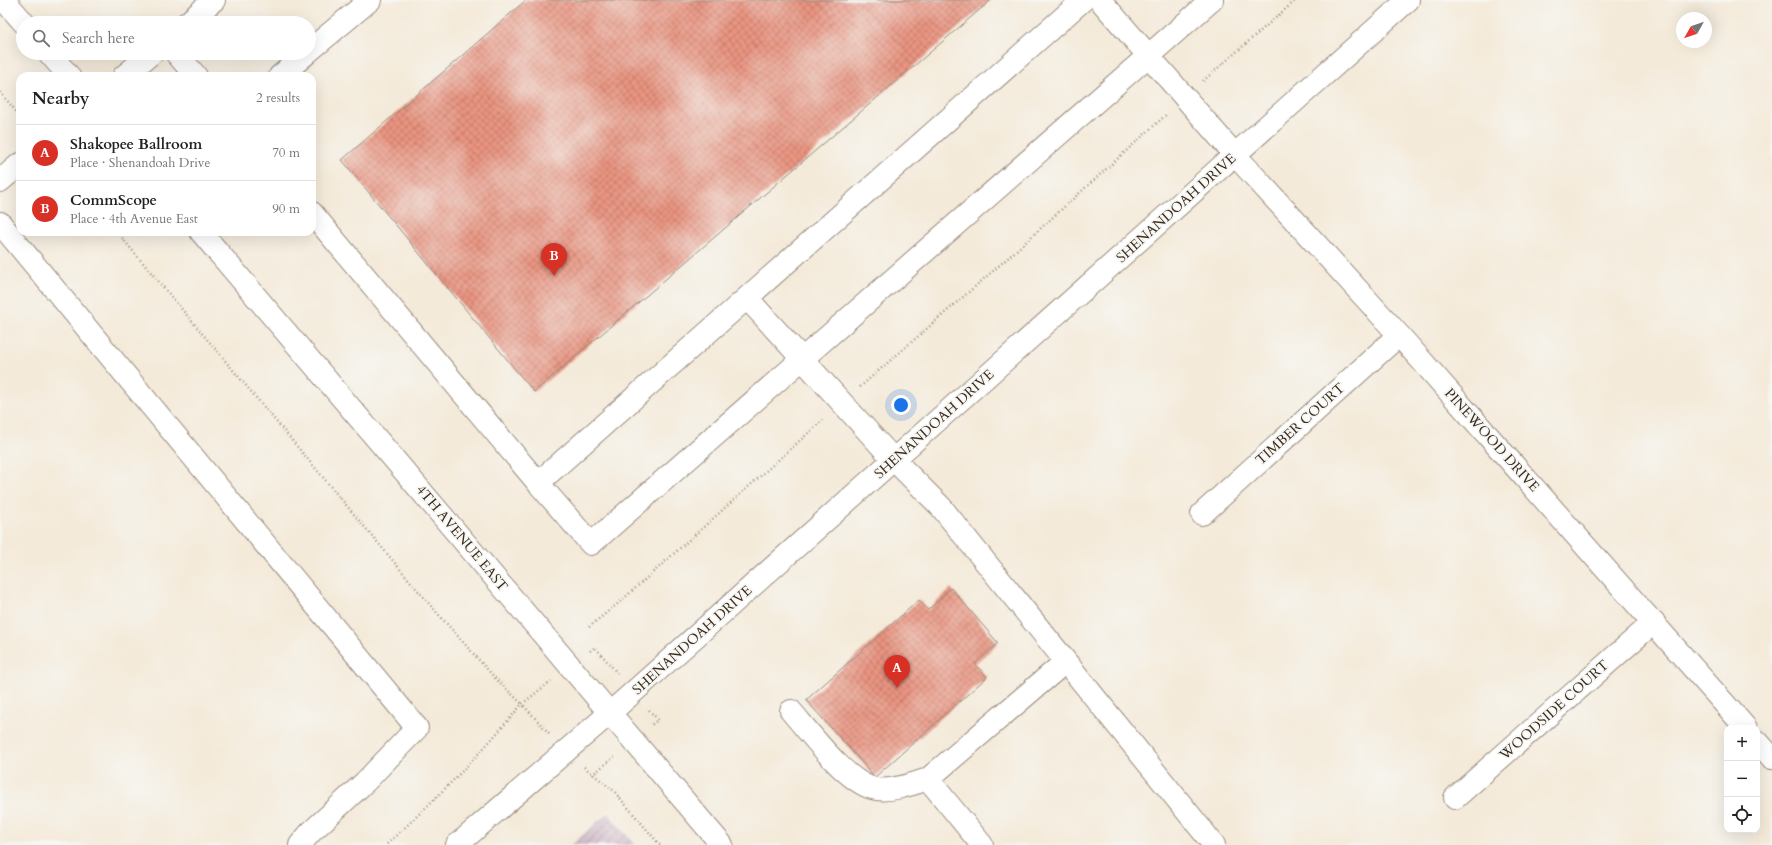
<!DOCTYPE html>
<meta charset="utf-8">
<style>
:root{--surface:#fff;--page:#f2f2f2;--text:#202124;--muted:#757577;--line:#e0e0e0;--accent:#d93025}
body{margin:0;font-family:Cardo,serif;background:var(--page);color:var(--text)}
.controls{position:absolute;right:12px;bottom:12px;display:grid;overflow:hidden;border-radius:8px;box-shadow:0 4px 16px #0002}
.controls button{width:36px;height:36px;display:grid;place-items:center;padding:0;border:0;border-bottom:1px solid var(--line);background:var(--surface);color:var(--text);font:20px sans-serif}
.compass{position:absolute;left:1676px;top:12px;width:36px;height:36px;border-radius:50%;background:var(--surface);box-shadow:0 4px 16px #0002;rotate:230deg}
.you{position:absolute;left:901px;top:405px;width:14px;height:14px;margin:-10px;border:3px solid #fff;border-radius:50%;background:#1a73e8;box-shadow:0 0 0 6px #1a73e833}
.badge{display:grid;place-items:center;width:26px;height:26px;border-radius:50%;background:var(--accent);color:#fff;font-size:13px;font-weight:700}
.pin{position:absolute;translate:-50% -33px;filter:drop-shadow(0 1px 2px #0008)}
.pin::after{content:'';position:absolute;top:21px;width:14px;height:12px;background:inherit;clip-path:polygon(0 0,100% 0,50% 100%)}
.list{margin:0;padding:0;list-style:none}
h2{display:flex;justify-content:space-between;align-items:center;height:52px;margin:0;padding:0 16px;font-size:17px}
h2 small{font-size:13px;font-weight:400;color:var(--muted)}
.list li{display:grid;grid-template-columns:26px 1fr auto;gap:12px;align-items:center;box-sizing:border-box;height:56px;padding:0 16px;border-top:1px solid var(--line)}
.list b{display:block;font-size:15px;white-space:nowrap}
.list p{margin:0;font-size:13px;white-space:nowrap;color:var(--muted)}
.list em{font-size:13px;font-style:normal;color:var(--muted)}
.icon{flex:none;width:22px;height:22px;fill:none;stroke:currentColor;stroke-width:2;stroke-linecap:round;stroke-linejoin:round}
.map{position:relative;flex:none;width:1772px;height:845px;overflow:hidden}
.search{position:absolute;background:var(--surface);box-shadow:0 4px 16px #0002;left:16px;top:16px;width:300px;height:44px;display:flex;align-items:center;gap:10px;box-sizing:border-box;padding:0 14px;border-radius:22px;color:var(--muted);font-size:15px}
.panel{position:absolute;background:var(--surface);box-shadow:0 4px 16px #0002;left:16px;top:72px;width:300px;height:164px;border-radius:12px}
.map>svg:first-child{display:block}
.industrial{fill:url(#industrial-furrows)}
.building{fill:url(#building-cross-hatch)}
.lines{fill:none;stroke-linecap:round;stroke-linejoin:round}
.minor-casing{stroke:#988a7c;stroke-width:24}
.path{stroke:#988a7c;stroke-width:2.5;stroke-dasharray:1 3;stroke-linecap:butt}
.minor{stroke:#fff;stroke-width:22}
.labels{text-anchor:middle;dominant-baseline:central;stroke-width:3.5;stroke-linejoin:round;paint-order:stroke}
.street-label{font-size:14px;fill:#3b2a1e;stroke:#f6f6f2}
</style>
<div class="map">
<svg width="1772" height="845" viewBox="0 0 1772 845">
<defs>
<pattern id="industrial-furrows" width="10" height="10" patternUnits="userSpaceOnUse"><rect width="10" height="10" fill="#d1bdc9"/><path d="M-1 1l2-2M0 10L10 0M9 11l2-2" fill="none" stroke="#ab9aa3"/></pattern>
<pattern id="building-cross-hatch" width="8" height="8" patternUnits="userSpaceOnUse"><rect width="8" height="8" fill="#e99481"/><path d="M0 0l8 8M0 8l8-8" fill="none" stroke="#be7969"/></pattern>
</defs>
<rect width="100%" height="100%" fill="#f6f6f2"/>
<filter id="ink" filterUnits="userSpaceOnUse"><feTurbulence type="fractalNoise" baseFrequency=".025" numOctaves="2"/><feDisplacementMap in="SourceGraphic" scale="8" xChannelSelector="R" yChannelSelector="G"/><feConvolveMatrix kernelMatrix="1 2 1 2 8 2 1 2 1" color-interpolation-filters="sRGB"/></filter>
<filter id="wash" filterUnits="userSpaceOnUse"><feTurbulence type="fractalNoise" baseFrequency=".012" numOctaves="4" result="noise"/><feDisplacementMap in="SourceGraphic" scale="16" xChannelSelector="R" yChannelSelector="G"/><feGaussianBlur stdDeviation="0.9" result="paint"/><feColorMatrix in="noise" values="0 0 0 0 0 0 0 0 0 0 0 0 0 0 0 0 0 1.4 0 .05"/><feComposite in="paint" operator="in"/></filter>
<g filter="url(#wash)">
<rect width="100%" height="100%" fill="#f4ead9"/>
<path class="industrial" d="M608,813L635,845H571Z"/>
<g id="blocks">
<path class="building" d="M526,0H991L534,392L342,160Z
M951,588L998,643L975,664L987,677L875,777L806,700L919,600L928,610Z"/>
</g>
</g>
<g filter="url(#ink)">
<use href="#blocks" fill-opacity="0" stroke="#988a7c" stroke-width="1"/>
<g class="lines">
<defs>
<path id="minor" d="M4,0L24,23
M1083,0L538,483L591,544L1212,0
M1100,0L1235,155L1399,335L1746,728
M187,23L214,0
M309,51L370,0
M49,53L69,76
M176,53L196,76
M124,76L152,53
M280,76L307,53
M0,181L20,164
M312,213L538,483
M0,223L417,728L365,782L310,833L300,845
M201,232L722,845
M747,298L894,460L941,507L1214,845
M1202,514L1399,335
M791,711C810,733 845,780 872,788C888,793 913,784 928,779L982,845
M1757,741L1772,758
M928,779L1065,662
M1455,798L1654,622
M457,845L610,713L1408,0"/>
</defs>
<use href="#minor" class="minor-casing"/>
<path class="path" d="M1203,81L1296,0
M0,92L20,116
M117,232L431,606L495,678L522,704C479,756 435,800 386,845
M860,387L1010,256L1167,114
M589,627L621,601L823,420
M590,651L595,647L617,673
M649,710L658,720L651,725
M549,733L522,704L551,681
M584,767L613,790L660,845
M592,775L614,757"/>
<use href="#minor" class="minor"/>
</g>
</g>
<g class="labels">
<g class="street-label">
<text transform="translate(1176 208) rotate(-42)">SHENANDOAH DRIVE</text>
<text transform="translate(934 424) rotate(-42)">SHENANDOAH DRIVE</text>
<text transform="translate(1300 424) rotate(-42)">TIMBER COURT</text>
<text transform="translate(1492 440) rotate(48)">PINEWOOD DRIVE</text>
<text transform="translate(462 538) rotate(50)">4TH AVENUE EAST</text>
<text transform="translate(692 640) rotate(-42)">SHENANDOAH DRIVE</text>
<text transform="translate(1554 710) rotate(-42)">WOODSIDE COURT</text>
</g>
</g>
</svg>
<div class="controls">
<button>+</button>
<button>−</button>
<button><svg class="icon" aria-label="locate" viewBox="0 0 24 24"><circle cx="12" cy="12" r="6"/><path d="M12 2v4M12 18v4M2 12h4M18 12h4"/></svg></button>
</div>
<svg class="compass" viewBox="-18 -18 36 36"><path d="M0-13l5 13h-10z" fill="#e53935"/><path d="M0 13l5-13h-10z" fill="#757577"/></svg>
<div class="you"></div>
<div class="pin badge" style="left:897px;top:688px">A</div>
<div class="pin badge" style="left:554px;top:276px">B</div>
<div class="search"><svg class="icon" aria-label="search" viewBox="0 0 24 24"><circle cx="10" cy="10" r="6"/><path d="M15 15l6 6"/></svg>Search here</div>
<section class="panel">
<h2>Nearby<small>2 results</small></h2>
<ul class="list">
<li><span class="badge">A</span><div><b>Shakopee Ballroom</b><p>Place · Shenandoah Drive</p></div><em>70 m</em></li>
<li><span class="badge">B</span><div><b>CommScope</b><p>Place · 4th Avenue East</p></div><em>90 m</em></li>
</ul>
</section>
</div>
